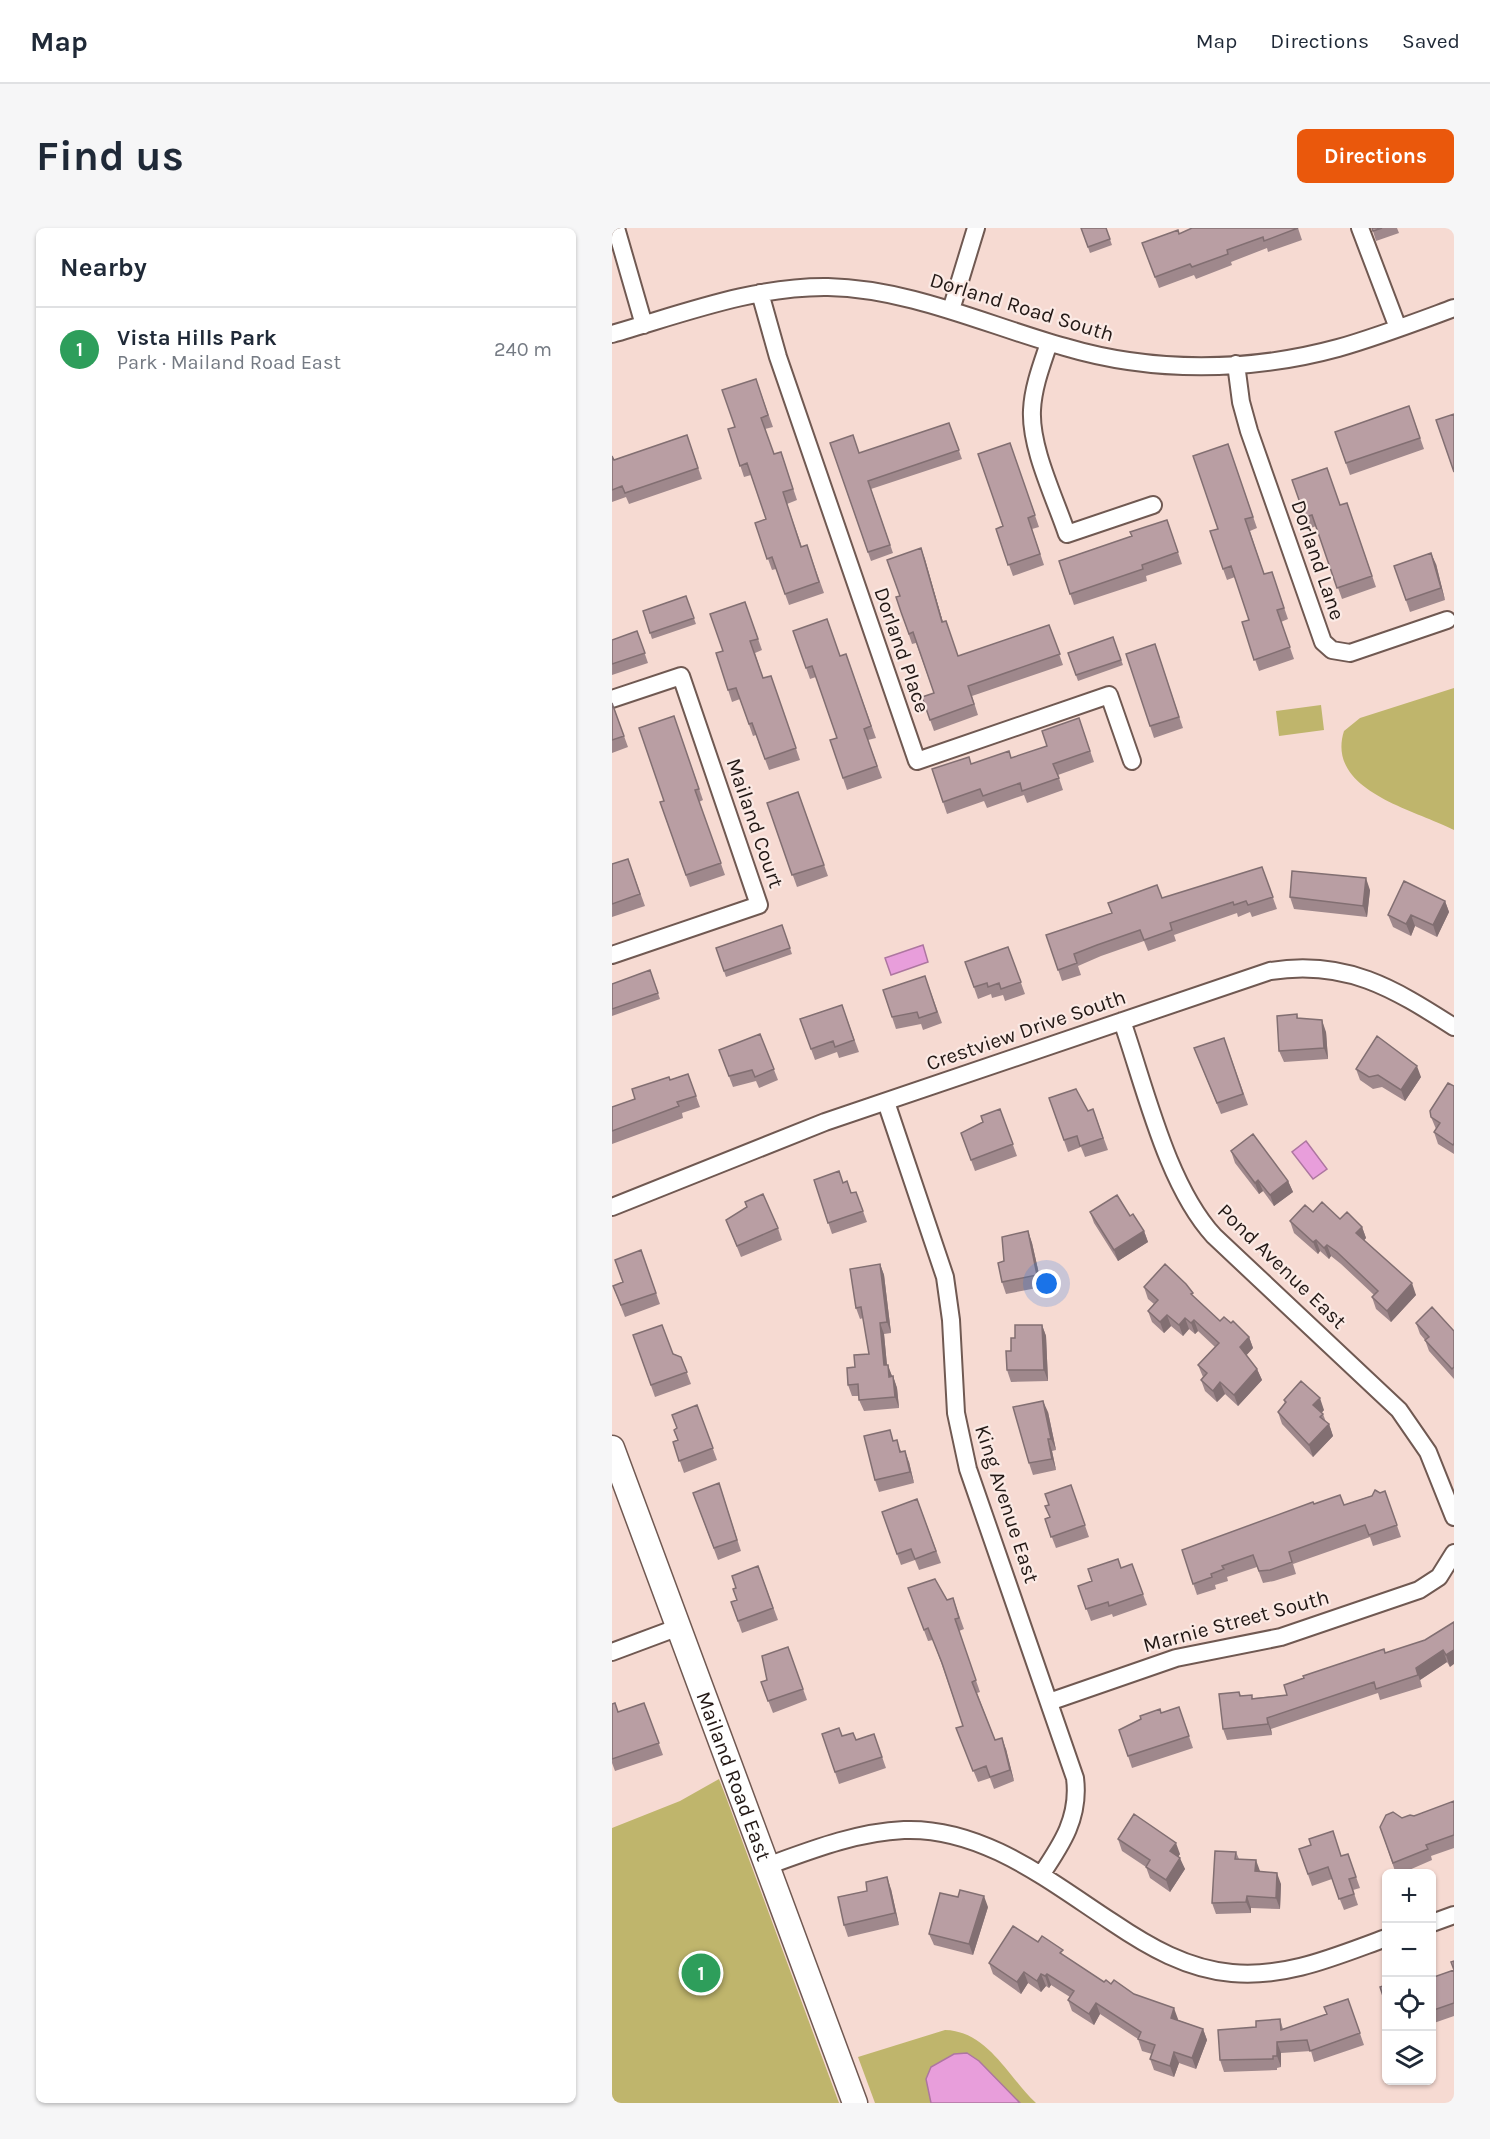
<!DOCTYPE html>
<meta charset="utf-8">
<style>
:root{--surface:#fff;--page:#f6f6f7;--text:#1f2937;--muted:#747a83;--line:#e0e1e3;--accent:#ea580c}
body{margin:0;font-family:Karla,sans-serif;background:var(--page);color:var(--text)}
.controls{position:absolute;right:18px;bottom:18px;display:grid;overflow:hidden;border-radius:9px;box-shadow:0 2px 4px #0004}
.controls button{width:54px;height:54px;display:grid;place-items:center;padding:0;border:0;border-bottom:2px solid var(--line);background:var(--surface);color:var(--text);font:30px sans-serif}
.you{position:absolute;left:435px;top:1056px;width:21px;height:21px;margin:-15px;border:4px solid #fff;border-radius:50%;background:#1a73e8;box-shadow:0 0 0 9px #1a73e833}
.badge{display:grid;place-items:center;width:39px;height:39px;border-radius:50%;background:var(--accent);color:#fff;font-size:20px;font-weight:700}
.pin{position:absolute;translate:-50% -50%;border:3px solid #fff;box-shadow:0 2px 6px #0006}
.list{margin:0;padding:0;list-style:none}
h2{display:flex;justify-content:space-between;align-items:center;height:78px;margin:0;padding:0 24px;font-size:26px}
h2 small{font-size:20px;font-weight:400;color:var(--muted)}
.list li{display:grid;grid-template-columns:39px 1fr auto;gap:18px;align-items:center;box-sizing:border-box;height:84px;padding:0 24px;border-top:2px solid var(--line)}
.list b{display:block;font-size:22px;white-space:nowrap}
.list p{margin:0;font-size:20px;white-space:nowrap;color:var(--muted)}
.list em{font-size:20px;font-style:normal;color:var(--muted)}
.icon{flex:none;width:33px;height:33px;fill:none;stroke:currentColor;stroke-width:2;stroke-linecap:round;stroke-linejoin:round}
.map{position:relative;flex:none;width:842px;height:1875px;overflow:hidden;border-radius:9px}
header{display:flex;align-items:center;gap:36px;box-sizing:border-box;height:84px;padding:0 30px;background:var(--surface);border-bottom:2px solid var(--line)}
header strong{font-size:28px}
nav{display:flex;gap:33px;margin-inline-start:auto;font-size:21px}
.intro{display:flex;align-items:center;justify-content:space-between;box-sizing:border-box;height:144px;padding:0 36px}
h1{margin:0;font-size:42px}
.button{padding:15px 27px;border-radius:9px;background:var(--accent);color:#fff;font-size:21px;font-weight:700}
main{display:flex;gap:36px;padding:0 36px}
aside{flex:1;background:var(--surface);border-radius:9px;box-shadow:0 2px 4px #0004}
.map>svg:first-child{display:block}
.green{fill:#bfb56c}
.water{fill:#e89edb;stroke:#ad76a0;stroke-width:1.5}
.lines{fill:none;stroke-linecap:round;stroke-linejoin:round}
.street-casing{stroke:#705952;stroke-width:20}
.secondary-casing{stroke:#705952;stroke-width:27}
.street{stroke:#fff;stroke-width:16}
.secondary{stroke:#fff;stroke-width:24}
.wall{fill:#9f888c}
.shaded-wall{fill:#826f72}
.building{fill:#b99ea3;stroke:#826f72;stroke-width:1.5}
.labels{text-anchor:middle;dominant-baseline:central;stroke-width:4.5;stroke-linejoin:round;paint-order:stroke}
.street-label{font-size:21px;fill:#221815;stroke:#fbeae5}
</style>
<header>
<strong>Map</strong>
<nav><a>Map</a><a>Directions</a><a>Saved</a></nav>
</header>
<div class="intro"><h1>Find us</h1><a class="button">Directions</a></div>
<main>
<aside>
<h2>Nearby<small></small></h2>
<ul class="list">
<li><span class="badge" style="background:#2e9e5b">1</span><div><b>Vista Hills Park</b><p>Park · Mailand Road East</p></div><em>240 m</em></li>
</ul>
</aside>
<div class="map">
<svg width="842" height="1875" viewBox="0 0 842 1875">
<rect width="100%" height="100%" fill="#f6dad2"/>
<path class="green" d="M842,460V602C804,582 713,563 732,503L748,490Z
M709,477L712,502L667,508L664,483Z
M107,1551L114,1569L227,1875H0V1600L68,1573Z
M333,1802C376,1803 396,1849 424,1875H263L246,1829Z"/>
<path class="water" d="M311,717L316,734L279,747L273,730Z
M694,913L715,941L701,951L680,924Z
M355,1825L367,1833L408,1875H319L314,1851L319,1839L342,1826Z"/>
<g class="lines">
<defs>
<path id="street" d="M4,0L32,97
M748,0L786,100
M148,65L166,129L305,533L497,467L520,533
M339,82L364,0
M0,106C70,86 142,58 216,59C299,61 374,97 453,119C540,145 638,144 726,120C765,109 804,94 842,80
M437,115C430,136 421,159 420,182C418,220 443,270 455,306L541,277
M624,136L629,174L637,203L711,414L720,422L738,425L835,392
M0,471L69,448L147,677L0,727
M510,793C533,859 555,957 602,1008L787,1182L816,1224L842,1289
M274,874L333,1049L339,1092L344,1185L356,1241L463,1550C468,1589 450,1616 429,1647
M0,979L213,894L658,743C734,731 781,760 842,799
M0,1424L67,1399
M437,1474L564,1430L669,1409L807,1362L827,1349L842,1325
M155,1638C199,1622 245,1604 292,1602C371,1599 437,1653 500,1694C537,1719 575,1741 620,1745C675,1750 724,1728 774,1710
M820,1695L842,1687"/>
<g id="secondary">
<path id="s1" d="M0,1220L243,1875"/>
</g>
</defs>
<use href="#street" class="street-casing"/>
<use href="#secondary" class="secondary-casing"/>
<use href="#street" class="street"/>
<use href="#secondary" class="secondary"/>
</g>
<path class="wall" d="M469,0H494L500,17L478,25Z
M580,0H686L690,12L656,24L655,20L619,34L620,37L584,51L582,47L547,60L530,15L567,6Z
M760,0H785L787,5L764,13Z
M144,151L161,199L153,201L162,226L169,224L185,272L175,276L190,319L195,317L212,365L177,377L164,341L160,342L143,295L154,291L139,247L132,249L116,201L123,199Z
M797,178L812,221L738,247L723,204Z
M337,195L350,231L259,261L281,325L259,333L218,215L247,225Z
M75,207L90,251L17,276L14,269L0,274V228L2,232Z
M398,215L427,299L420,301L432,337L401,348L384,301L391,298Z
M616,216L645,300L638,303L652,346L660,344L676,391L669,394L682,431L647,443L630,394L637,392L623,349L615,352L611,341L606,301Z
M680,252L728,277L735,275L764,359L730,371L704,298L697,301Z
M555,292L570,336L534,348L535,353L462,377L447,333L520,308Z
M309,320L331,394L346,428L437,397L451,437L360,468L366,487L322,503L310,469L322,465L304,415L300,416L284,369L288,368Z
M824,336L833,372L798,384L782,338Z
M74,368L84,396L40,411L31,383Z
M133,374L150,422L143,425L151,450L159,448L188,532L157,542L144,507L141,508L128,471L120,474L104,425L111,423Z
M25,403L36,435L0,447V412Z
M181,403L228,428L234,426L264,510L256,512L270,550L235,562L218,512L225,510L204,449L198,451Z
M501,409L511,437L466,453L456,425Z
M543,416L571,500L542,510L514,426Z
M0,475L16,519L0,525Z
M62,488L91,572L87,574L113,647L78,659L48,574L52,573Z
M467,490L482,534L446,547L451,562L415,575L412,567L375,580L372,573L335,586L320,541L399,530L435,518Z
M186,564L216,648L185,659L155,575Z
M16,631L33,678L0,689V636Z
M650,639L665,681L640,689L638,684L626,689L625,685L562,707L564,713L536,723L532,713L489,728L466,738L469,747L450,753L434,707Z
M758,662L755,689L682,681L678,669Z
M833,673L837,684L825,709L803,698L799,708L781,699L776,687Z
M170,697L180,726L114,749L104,720Z
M396,719L413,766L393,773L391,767L380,770L379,766L366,771L353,734Z
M38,742L48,771L0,788V756Z
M313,748L330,795L311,802L309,796L284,801L271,762Z
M230,777L247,824L227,830L225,824L203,832L188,791Z
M685,786L686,790L714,804L716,831L672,834L667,823Z
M148,806L166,852L147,860L144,853L121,859L107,822Z
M612,810L636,877L609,886L582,820Z
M744,841L809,849L793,873L770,859L761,861L748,852Z
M76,846L88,879L70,885L71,890L0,916V879L23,871L58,852Z
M842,858V926L826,916L822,904L824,901L819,889Z
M437,870L476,883L481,881L496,922L473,929L469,919L456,924Z
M388,881L405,928L363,943L349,905L371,894Z
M619,923L676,953L681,964L662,978L651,963L647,966L623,935Z
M202,952L231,955L239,965L244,964L255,994L220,1006Z
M133,974L166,1000L170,1012L129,1029L114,992L135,980Z
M478,984L518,988L532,1003L536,1014L506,1033L482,995Z
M701,984L728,991L750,999L754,1010L752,1012L804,1067L779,1094L764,1081L760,1069L762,1067L729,1036L719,1028L717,1031L708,1023L706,1026L682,1005L678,993Z
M416,1003L420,1015L430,1059L394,1066L390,1054L392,1033Z
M29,1022L48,1076L13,1089L1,1058L11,1054Z
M268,1036L272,1047L279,1105L272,1106L275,1137L280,1148H281L285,1160L287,1180L252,1183L247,1172V1168H240L236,1157L243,1139L257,1126L251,1090L248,1091L244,1080Z
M532,1059L582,1069L608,1093L619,1095L637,1109L641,1120L634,1127L645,1141L650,1152L626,1178L613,1166L605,1174L593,1163L589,1152L591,1149L586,1137L603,1119L586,1103L583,1106L577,1101L571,1108L559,1098L552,1105L540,1094L536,1083L542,1076L536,1071Z
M804,1095L842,1103V1151L817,1123L813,1112L808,1106Z
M430,1097L434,1108L436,1153L399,1154L395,1142L399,1123Z
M21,1107L69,1129L79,1156L43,1169Z
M672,1172L712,1182L709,1185L711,1186L714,1194L717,1196L721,1208L701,1229L670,1196L666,1184L673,1176Z
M85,1177L105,1232L72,1245L61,1214L66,1212L65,1201Z
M436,1184L444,1222L440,1223L444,1242L421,1247L417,1235Z
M282,1213L297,1234L302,1255L267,1264L263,1252Z
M107,1255L129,1323L106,1332L81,1265Z
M459,1257L477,1309L444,1320L433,1291L438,1289L437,1277Z
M773,1263L789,1309L761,1318L758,1309L718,1323L681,1336L684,1346L662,1353L651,1355L645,1339L615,1349L616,1353L603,1357L604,1361L585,1367L570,1322L702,1276L732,1277Z
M305,1271L329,1335L307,1342L303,1332L289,1337L270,1284Z
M520,1336L535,1377L501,1389L500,1386L479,1393L466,1358L480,1353L509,1340Z
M146,1338L166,1392L130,1405L119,1374L125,1372L124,1360Z
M296,1360L335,1372L341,1370L352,1401L347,1403L368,1464L365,1465L383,1512L394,1521L402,1553L382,1561L378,1550L366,1554L344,1500L351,1498L331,1440L321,1412L316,1413Z
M842,1394L838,1439L835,1434L808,1452L810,1459L768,1472L766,1465L659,1501L660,1507L615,1512L611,1501L627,1464L629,1468L641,1470L675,1467L773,1425L813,1412Z
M176,1419L195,1472L161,1485L149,1454L155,1452Z
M32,1475L51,1527L3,1543L0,1535V1476L6,1484Z
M567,1479L581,1520L520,1540L516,1528L549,1485Z
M210,1506L230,1508L244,1512L262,1506L274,1540L227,1556Z
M842,1573V1620L819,1628L820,1632L788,1646H784L768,1599L790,1590L802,1588Z
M506,1611L568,1626L566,1629L573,1641L558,1664L538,1650L534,1639L510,1623Z
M699,1617L730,1628L736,1626L748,1660L741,1662L746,1677L732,1682L720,1651L700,1658L687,1621Z
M624,1624L627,1631L669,1656L668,1681L639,1680V1685L604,1686L600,1675Z
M279,1661L287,1697L236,1709L232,1697Z
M376,1679L361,1727L322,1717L317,1706Z
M426,1714L453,1728L492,1754L522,1766L566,1791V1792L591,1801L595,1812L584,1841L567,1835L562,1849L542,1842L538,1831L540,1826L530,1823L526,1811L488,1786L482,1797L460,1783L456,1772L458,1769L439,1757L437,1760L434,1758L429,1764L416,1755L409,1766L381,1746L377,1735Z
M842,1733V1788L819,1796V1750L842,1742Z
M736,1771L752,1817L702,1834L699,1823L669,1825V1839L665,1840V1842L612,1844L608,1832L644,1799L668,1791L671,1801L715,1786Z"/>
<path class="shaded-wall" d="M309,320L313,331L334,405L330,394Z
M819,325L824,336L833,372L829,360Z
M754,650L758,662L755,689L751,678Z
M833,673L837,684L825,709L821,697Z
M799,687L803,698L799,708L794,696Z
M710,792L714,804L716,831L712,820Z
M805,838L809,849L793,873L789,862Z
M646,952L651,963L647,966L643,955Z
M676,953L681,964L662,978L658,967Z
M750,999L754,1010L749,1016L744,1005Z
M416,1003L420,1015L430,1059L425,1047Z
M532,1003L536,1014L506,1033L502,1022Z
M704,1012L708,1023L706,1026L701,1014Z
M715,1017L719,1028L717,1031L712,1020Z
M268,1036L272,1047L279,1105L275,1094Z
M800,1055L804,1067L779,1094L775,1083Z
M555,1087L559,1098L552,1105L548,1094Z
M573,1090L577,1101L571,1108L567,1097Z
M582,1092L586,1103L583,1106L579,1095Z
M268,1095L272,1106L276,1148L272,1137Z
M430,1097L434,1108L436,1153L432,1142Z
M637,1109L641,1120L632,1130L628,1119Z
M276,1137L280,1148L281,1160L277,1149Z
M645,1141L650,1152L626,1178L622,1167Z
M281,1148L285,1160L287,1180L283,1169Z
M608,1154L613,1166L605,1174L601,1163Z
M708,1170L712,1182L706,1189L701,1177Z
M431,1173L436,1184L444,1222L439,1211Z
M717,1196L721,1208L701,1229L697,1217Z
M436,1211L440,1223L444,1242L440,1231Z
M293,1223L297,1234L302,1255L298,1244Z
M831,1422L835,1434L808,1452L810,1459L804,1440Z
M842,1422V1436L838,1439L834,1427Z
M655,1490L659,1501L660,1507L656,1496Z
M390,1510L394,1521L402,1553L398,1542Z
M564,1615L568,1626L562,1635L558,1623Z
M568,1630L573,1641L558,1664L554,1652Z
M644,1632L648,1643H643Z
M665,1645L669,1656L668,1681L664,1670Z
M275,1649L279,1661L287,1697L283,1685Z
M372,1668L376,1679L361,1727L357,1716Z
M635,1668L639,1680V1685L634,1674Z
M412,1744L416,1755L409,1766L405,1754Z
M429,1746L434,1758L429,1764L425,1753Z
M435,1746L439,1757L437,1760L433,1748Z
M484,1775L488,1786L482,1797L477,1786Z
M562,1780L566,1791L563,1801L559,1790Z
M591,1801L595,1812L584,1841L580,1830Z
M665,1814L669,1825V1839L665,1828Z
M562,1824L567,1835L562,1849L558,1838Z"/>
<path class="building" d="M469,0H494L498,11L476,19Z
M580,0H686L652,13L651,9L615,22L616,26L580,39L578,36L543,49L530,15L566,2L567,6Z
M760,0H770L761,3Z
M144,151L156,187L149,190L162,226L169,224L181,261L171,264L189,319L195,317L207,354L173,366L160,329L155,331L143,295L154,291L135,235L128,238L116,201L123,199L110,162Z
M797,178L808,210L734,235L723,204Z
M842,186V244L824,192Z
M337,195L347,222L256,253L278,317L256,324L218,215L241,207L247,225Z
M75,207L86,240L13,265L10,258L0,262V228L2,232Z
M398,215L423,287L416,290L428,326L396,337L384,301L391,298L366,226Z
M616,216L641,289L633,291L652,346L660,344L672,380L665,382L678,419L642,432L630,394L637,392L619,338L611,341L598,303L606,301L581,228Z
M715,240L728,277L735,275L760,348L725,360L700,287L693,289L680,252Z
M555,292L566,324L530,337L531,341L458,366L447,333L520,308L518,304Z
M309,320L330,394L334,393L346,428L437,397L448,426L356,458L362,476L318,492L310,469L322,465L301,404L297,406L289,384L284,369L288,368L275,332Z
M819,325L829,360L794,372L782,338Z
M74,368L82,390L38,405L31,383Z
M133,374L146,411L138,413L151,450L159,448L184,520L153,531L140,495L137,496L124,460L116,462L104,425L111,423L98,386Z
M215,391L228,428L234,426L259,498L252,501L265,538L231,550L218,512L225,510L200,438L194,440L181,403Z
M25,403L33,425L0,436V412Z
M501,409L509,432L464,447L456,425Z
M543,416L567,489L538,498L514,426Z
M0,475L12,508L0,512Z
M62,488L87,561L83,562L109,635L74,647L48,574L52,573L27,500Z
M467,490L478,523L441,536L447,550L410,563L408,555L371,568L368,561L331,574L320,541L357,529L359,536L397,523L399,530L435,518L430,503Z
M186,564L212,637L180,647L155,575Z
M16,631L28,666L0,676V636Z
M650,639L661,669L636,677L634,673L622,677L621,674L558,695L560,702L532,712L528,702L485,717L462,726L465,735L446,742L434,707L500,685L496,675L545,657L550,670Z
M680,643L754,650L751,678L678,669Z
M792,653L833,673L821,697L799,687L794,696L776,687Z
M170,697L178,720L112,743L104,720Z
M396,719L409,754L389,761L387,755L376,759L375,755L362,759L353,734Z
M38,742L46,765L0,781V756Z
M313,748L325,784L307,790L305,784L280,789L271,762Z
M230,777L242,812L223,819L221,813L199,821L188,791Z
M685,786V790L710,792L712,820L667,823L665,788Z
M148,806L162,841L143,849L140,842L117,848L107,822Z
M765,808L805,838L789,862L766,847L757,849L744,841Z
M612,810L631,866L605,875L582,820Z
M76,846L84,868L65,874L67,878L0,903V879L23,871L20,861L57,849L58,852Z
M836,855L842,858V915L841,917L822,904L828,895L819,889L818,883Z
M464,861L476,883L481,881L491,910L468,918L465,908L452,912L437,870Z
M388,881L401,916L359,932L349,905L371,894L369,888Z
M641,906L676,953L658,967L646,952L643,955L619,923Z
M227,943L231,955L235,953L239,965L244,964L251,983L216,995L202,952Z
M151,966L166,1000L125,1018L114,992L135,979L133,974Z
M505,967L518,988L521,986L532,1003L502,1022L478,984Z
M710,974L728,991L735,984L750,999L744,1005L800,1055L775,1083L760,1069L766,1063L725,1024L715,1017L712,1020L704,1012L701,1014L678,993L693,977L701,984Z
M416,1003L425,1047L390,1054L386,1035L392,1033L390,1009Z
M29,1022L44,1065L9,1077L1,1058L11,1054L3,1032Z
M268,1036L275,1094L268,1095L272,1137H276L277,1149L281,1148L283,1169L247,1172L246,1156L236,1157L235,1140L243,1139L242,1127L257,1126L249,1079L244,1080L238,1041Z
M553,1036L574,1056L581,1065L579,1066L608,1093L612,1089L619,1095L621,1093L637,1109L628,1119L645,1141L622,1167L608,1154L601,1163L589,1152L595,1145L586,1137L607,1115L582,1092L579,1095L573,1090L567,1097L555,1087L548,1094L536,1083L546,1072L532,1059Z
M820,1079L842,1103V1139L840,1141L813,1112L817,1109L804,1095Z
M50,1097L61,1126L69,1129L75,1144L39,1157L21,1107Z
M403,1097H430L432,1142H395L394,1123H399V1110H403Z
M689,1153L708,1170L701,1177L711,1186L708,1189L717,1196L697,1217L666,1184L674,1174L672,1172Z
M431,1173L439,1211H436L440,1231L417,1235L401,1179Z
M85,1177L101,1220L67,1233L61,1214L66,1212L62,1202L65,1200L60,1187Z
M278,1202L281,1213L285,1212L288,1224L293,1223L298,1244L263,1252L252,1208Z
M107,1255L125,1312L102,1320L81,1265Z
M459,1257L473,1297L439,1309L433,1291L438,1289L433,1278L437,1277L433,1266Z
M763,1262L768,1265L773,1263L785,1297L757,1307L753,1297L713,1311L677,1324L680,1334L658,1342L647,1343L641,1327L610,1338L612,1341L599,1346L600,1349L581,1356L570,1322L701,1274L702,1276L728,1267L732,1277L760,1268Z
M305,1271L324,1323L303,1331L299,1321L285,1326L270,1284Z
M506,1331L509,1340L520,1336L531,1366L497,1378L496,1374L474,1381L466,1358L480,1353L476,1341Z
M146,1338L161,1380L126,1393L119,1374L125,1372L121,1361L124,1360L120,1348Z
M323,1351L335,1372L341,1370L347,1390L343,1391L364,1452L360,1454L383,1512L390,1510L398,1542L378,1549L374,1538L361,1543L344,1500L351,1498L330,1435L316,1400L312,1402L296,1360Z
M842,1394V1422L834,1427L831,1422L804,1440L806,1447L764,1461L762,1454L655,1490L656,1496L611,1501L607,1466L627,1464L628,1468L640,1467V1471L675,1467L672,1457L692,1450L691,1448L772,1421L773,1425L813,1412Z
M176,1419L191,1461L156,1473L149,1454L155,1452L150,1428Z
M3,1475L6,1484L32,1475L47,1515L0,1531V1476Z
M567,1479L577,1508L516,1528L507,1502L529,1491L528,1488L548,1481L549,1485Z
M227,1500L230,1508L241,1505L244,1512L262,1506L270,1529L223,1544L210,1506Z
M842,1573V1607L814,1617L816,1621L781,1635L768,1599L774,1587L781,1584L790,1590L798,1587L802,1588Z
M522,1586L564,1615L558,1623L568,1630L554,1652L534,1639L538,1632L506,1611Z
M721,1603L729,1628L736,1626L744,1649L737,1651L742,1666L727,1671L716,1639L696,1646L687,1621L699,1617L697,1611Z
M603,1623L624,1624L623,1631L644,1632L643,1643L665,1645L664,1670L635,1668L634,1674L600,1675Z
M275,1649L283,1685L232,1697L226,1669L255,1663L254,1654Z
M348,1662L372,1668L357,1716L317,1706L328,1665L346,1669Z
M401,1698L426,1714L430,1708L451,1722L448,1725L492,1754L494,1752L499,1756L502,1752L522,1766L562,1780L559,1790L591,1801L580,1830L562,1824L558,1838L538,1831L543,1817L526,1811L529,1804L484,1775L477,1786L456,1772L462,1763L435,1746L433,1748L429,1746L425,1753L412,1744L405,1754L377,1735Z
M842,1733V1775L819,1783V1750L842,1742L839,1734Z
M774,1757V1777L768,1759Z
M736,1771L748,1805L698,1823L695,1812L665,1814V1828H661V1831L608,1832L606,1802L644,1799V1793L668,1791L669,1802L715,1786L712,1779Z"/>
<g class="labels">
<g class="street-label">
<text transform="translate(410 79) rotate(17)">Dorland Road South</text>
<text transform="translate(706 332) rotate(71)">Dorland Lane</text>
<text transform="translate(290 422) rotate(71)">Dorland Place</text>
<text transform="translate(143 595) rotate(71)">Mailand Court</text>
<text transform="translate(414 802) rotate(-19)">Crestview Drive South</text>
<text transform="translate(670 1038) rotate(44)">Pond Avenue East</text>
<text transform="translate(395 1276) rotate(72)">King Avenue East</text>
<text transform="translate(624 1393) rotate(-15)">Marnie Street South</text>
<text stroke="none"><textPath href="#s1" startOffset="350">Mailand Road East</textPath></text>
</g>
</g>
</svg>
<div class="controls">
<button>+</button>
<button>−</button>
<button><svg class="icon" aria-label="locate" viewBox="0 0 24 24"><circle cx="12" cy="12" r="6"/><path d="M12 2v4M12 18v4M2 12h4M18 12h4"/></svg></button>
<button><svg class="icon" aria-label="layers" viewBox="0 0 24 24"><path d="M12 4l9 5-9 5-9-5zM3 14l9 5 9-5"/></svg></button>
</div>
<div class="you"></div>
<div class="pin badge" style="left:89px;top:1745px;background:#2e9e5b">1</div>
</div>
</main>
